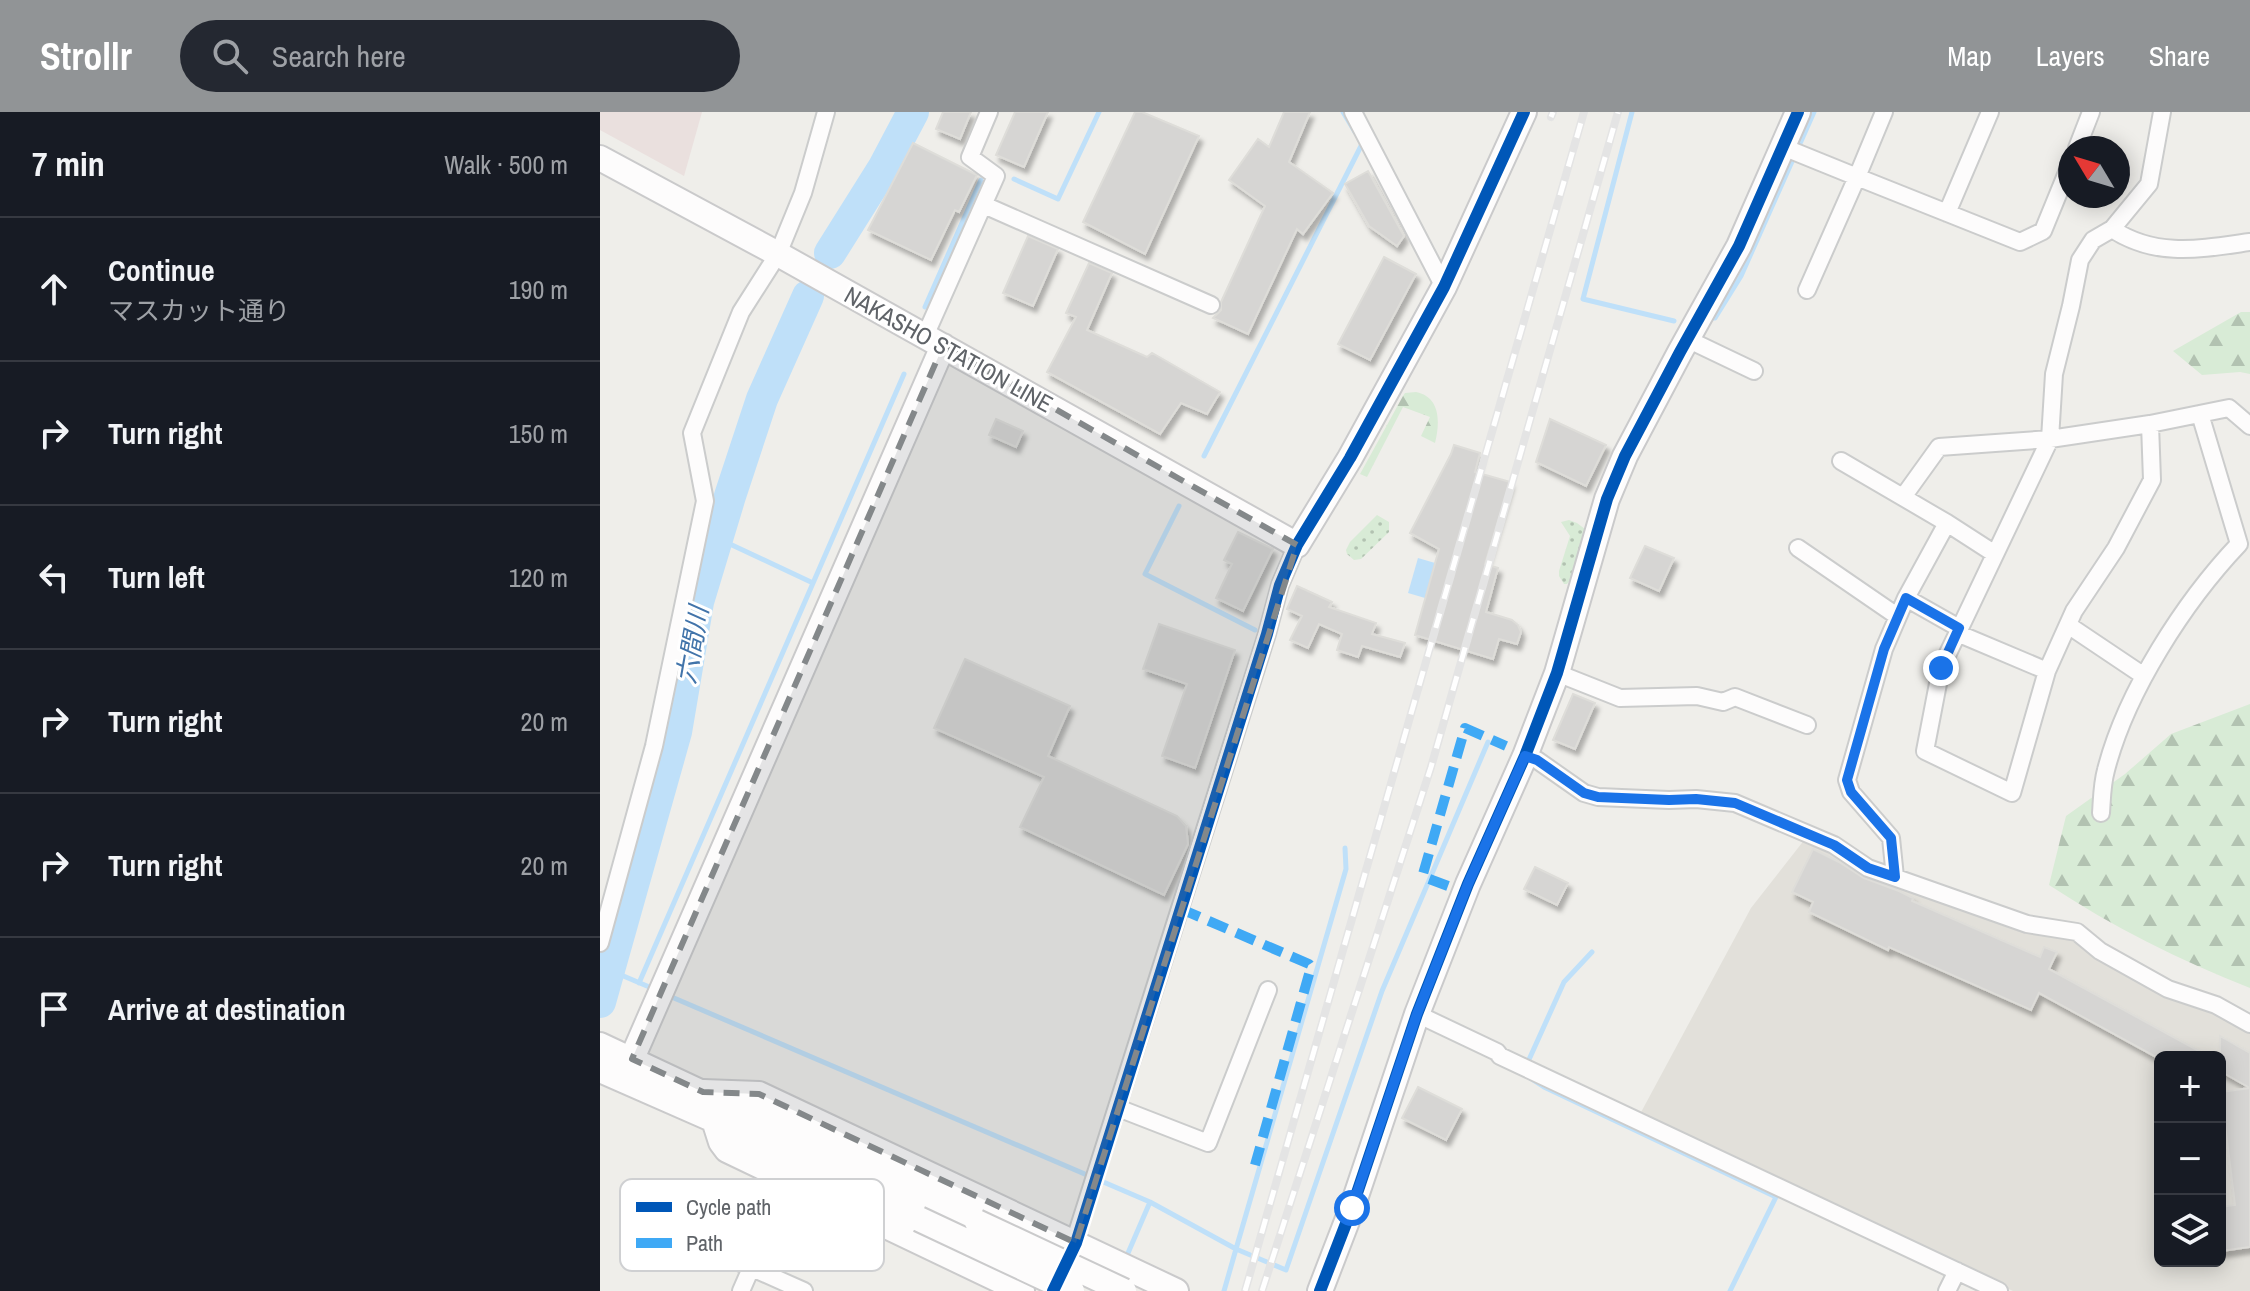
<!DOCTYPE html>
<meta charset="utf-8">
<style>
:root{--surface:#171b24;--page:#242831;--text:#f1f3f6;--muted:#9ea1a6;--line:#363941;--accent:#919496}
body{margin:0;font-family:"Archivo Narrow","Noto Sans JP",sans-serif;background:var(--page);color:var(--text)}
.controls{position:absolute;right:24px;bottom:24px;display:grid;overflow:hidden;border-radius:12px;box-shadow:0 4px 20px #0003}
.controls button{width:72px;height:72px;display:grid;place-items:center;padding:0;border:0;border-bottom:2px solid var(--line);background:var(--surface);color:var(--text);font:40px sans-serif}
.compass{position:absolute;left:1458px;top:24px;width:72px;height:72px;border-radius:50%;background:var(--surface);box-shadow:0 4px 20px #0003;rotate:308deg}
.stop{position:absolute;width:24px;height:24px;margin:-18px;border:6px solid #1a73e8;border-radius:50%;background:#fff}
.stop.end{background:#1a73e8;border-color:#fff;box-shadow:0 2px 8px #0008}
.list{margin:0;padding:0;list-style:none}
h2{display:flex;justify-content:space-between;align-items:center;height:104px;margin:0;padding:0 32px;font-size:34px}
h2 small{font-size:26px;font-weight:400;color:var(--muted)}
.list li{display:grid;grid-template-columns:52px 1fr auto;gap:24px;align-items:center;box-sizing:border-box;height:144px;padding:0 32px;border-top:2px solid var(--line)}
.list b{display:block;font-size:30px;white-space:nowrap}
.list p{margin:0;font-size:26px;white-space:nowrap;color:var(--muted)}
.list em{font-size:26px;font-style:normal;color:var(--muted)}
.icon{flex:none;width:44px;height:44px;fill:none;stroke:currentColor;stroke-width:2;stroke-linecap:round;stroke-linejoin:round}
.map{position:relative;flex:none;width:1650px;height:1179px;overflow:hidden}
header{display:flex;align-items:center;gap:48px;box-sizing:border-box;height:112px;padding:0 40px;background:var(--accent);color:#fff}
header strong{font-size:38px}
nav{display:flex;gap:44px;margin-inline-start:auto;font-size:28px}
.search{width:560px;height:72px;background:var(--page);display:flex;align-items:center;gap:20px;box-sizing:border-box;padding:0 28px;border-radius:44px;color:var(--muted);font-size:30px}
main{display:flex}
aside{flex:1;background:var(--surface)}
.map>svg:first-child{display:block}
.education{fill:#e2e0da;fill-rule:evenodd}
.medical{fill:#eae0de}
.forest{fill:url(#forest-firs)}
.garden{fill:url(#garden-dots)}
.water{fill:#bfe0f9}
.lines{fill:none;stroke-linecap:round;stroke-linejoin:round}
.stream{stroke:#bfe0f9;stroke-width:5}
.river{stroke:#bfe0f9;stroke-width:32}
.building{fill:#d6d5d3;stroke:#deddd9;stroke-width:2;filter:url(#shadow)}
.street-casing{stroke:#cbcccc;stroke-width:20}
.secondary-casing{stroke:#cacacb;stroke-width:28}
.street{stroke:#fdfcfc;stroke-width:16}
.secondary{stroke:#fdfcfc;stroke-width:24}
.rail-casing{stroke:#e4e4e4;stroke-width:8}
.rail{stroke:#fff;stroke-width:5;stroke-dasharray:15;stroke-linecap:butt}
.secondary-bridge-casing{stroke:#cacacb;stroke-width:28;stroke-linecap:butt}
.secondary-bridge{stroke:#fdfcfc;stroke-width:24}
.quiet{stroke:#3fa9f5;stroke-width:10;stroke-dasharray:20 10;stroke-linecap:butt}
.cycleway-casing{stroke:#fff;stroke-width:17}
.cycleway{stroke:#0057b8;stroke-width:12}
.route{stroke:#1a73e8;stroke-width:10}
.marked{fill:#84888a;fill-opacity:0.2;stroke:#84888a;stroke-width:6;stroke-dasharray:16 10;stroke-linejoin:round}
.labels{text-anchor:middle;dominant-baseline:central;stroke-width:6;stroke-linejoin:round;paint-order:stroke}
.street-label{font-size:24px;fill:#5f6368;stroke:#fff}
.water-label{font-size:26px;font-style:italic;fill:#4174aa;stroke:#fff}
.key{fill:#fff;stroke:#cfd0d2;stroke-width:2}
.key-label{font-size:22px;fill:#5f6368}
</style>
<header>
<strong>Strollr</strong>
<div class="search"><svg class="icon" aria-label="search" viewBox="0 0 24 24"><circle cx="10" cy="10" r="6"/><path d="M15 15l6 6"/></svg>Search here</div>
<nav><a>Map</a><a>Layers</a><a>Share</a></nav>
</header>
<main>
<aside>
<h2>7 min<small>Walk · 500 m</small></h2>
<ul class="list">
<li><svg class="icon" aria-label="ahead" viewBox="0 0 24 24"><path d="M12 20V5M6 11l6-6 6 6"/></svg><div><b>Continue</b><p>マスカット通り</p></div><em>190 m</em></li>
<li><svg class="icon" aria-label="right" viewBox="0 0 24 24"><path d="M7 20v-9h11M14 6l5 5-5 5"/></svg><div><b>Turn right</b></div><em>150 m</em></li>
<li><svg class="icon" aria-label="left" viewBox="0 0 24 24"><path d="M17 20v-9H6M10 6l-5 5 5 5"/></svg><div><b>Turn left</b></div><em>120 m</em></li>
<li><svg class="icon" aria-label="right" viewBox="0 0 24 24"><path d="M7 20v-9h11M14 6l5 5-5 5"/></svg><div><b>Turn right</b></div><em>20 m</em></li>
<li><svg class="icon" aria-label="right" viewBox="0 0 24 24"><path d="M7 20v-9h11M14 6l5 5-5 5"/></svg><div><b>Turn right</b></div><em>20 m</em></li>
<li><svg class="icon" aria-label="arrive" viewBox="0 0 24 24"><path d="M6 21V4h12l-3 4 3 4H6"/></svg><div><b>Arrive at destination</b></div></li>
</ul>
</aside>
<div class="map">
<svg width="1650" height="1179" viewBox="0 0 1650 1179">
<defs>
<pattern id="forest-firs" width="22" height="20" patternUnits="userSpaceOnUse" patternTransform="scale(2)"><rect width="22" height="20" fill="#d8ebd6"/><path d="M5 1l3.5 6h-7zM16 11l3.5 6h-7z" fill="#b2c2b1"/></pattern>
<pattern id="garden-dots" width="8" height="8" patternUnits="userSpaceOnUse" patternTransform="scale(2)"><rect width="8" height="8" fill="#d8ebd6"/><path d="M2 2h.1M6 6h.1" fill="none" stroke="#b2c2b1" stroke-width="1.8" stroke-linecap="round"/></pattern>
<filter id="shadow"><feDropShadow dx="3.5" dy="6" stdDeviation="2" flood-color="#0004"/></filter>
</defs>
<rect width="100%" height="100%" fill="#efeeea"/>
<path class="education" d="M1205,727L1476,823L1650,915V1179H1413L1039,1004L1151,796ZM1560,945H1620V1149H1560Z"/>
<path class="medical" d="M0,0H102L84,64L0,18Z"/>
<path class="forest" d="M1641,200H1650V262L1640,260L1602,263L1573,239Z
M816,280C841,285 840,311 835,331L821,324L830,305L803,295L767,365L760,362L803,284L805,281Z
M1650,592V876C1579,848 1513,815 1449,773L1466,704L1525,662L1571,622Z"/>
<path class="garden" d="M777,403L789,410V420L761,447L754,448L747,442L746,438L750,430Z
M969,408L977,411L985,417V423L973,464L967,472H964L959,464V459L970,424L961,410Z"/>
<path class="water" d="M818,446L835,451L825,486L808,481Z"/>
<g class="lines">
<path class="stream" d="M743,0L755,20
M1032,0L983,187L1074,209
M1198,36L1214,0
M414,67L458,87L499,0
M325,195L381,68
M1112,206H1115L1141,164L1194,45
M604,344L762,32L760,28
M579,394L545,462L655,518
M117,426L213,471
M745,736L746,757L636,1137L686,1158L782,879L888,630
M0,854L54,877
M39,871L304,262
M67,883L550,1090L636,1137L624,1179
M927,952L964,870L992,840
M930,966L944,975L1176,1085L1130,1179
M525,1148L550,1090"/>
<path class="river" d="M230,141L284,55L313,0
M0,890L76,620L98,490L130,384L162,287L208,184"/>
</g>
<path class="building" d="M343,0H371L360,27L336,17Z
M415,0H448L424,55L396,43Z
M535,0H542L599,24L545,142L483,110Z
M684,0H710L689,50L733,81L703,122L697,117L648,222L613,206L621,198V190L665,94L629,68L658,27L669,35Z
M313,31L377,63L359,100L355,98L331,148L268,118Z
M768,59L804,124L797,134L769,114L745,72Z
M428,124L458,137L433,194L403,181Z
M784,145L816,162L770,248L738,232Z
M489,151L512,161L487,218L547,245L552,241L620,280L607,302L581,291L560,322L447,260L476,205L466,201Z
M396,307L423,319L416,335L389,323Z
M950,307L1006,333L986,374L936,350Z
M854,333L880,341L875,360L910,370L885,452L898,456L886,500L912,508L918,513L921,520L917,532L899,527L893,547L815,523L839,437L810,421L851,342Z
M638,420L673,437L643,499L616,486L632,452L624,448Z
M1045,434L1074,446L1059,479L1030,466Z
M697,474L732,490L729,495L776,511L772,522L805,531L800,545L762,534L758,545L737,538L742,522L719,512L708,536L690,528L702,504L687,497Z
M559,512L635,538L595,656L562,644L587,572L543,557Z
M365,547L470,594L448,644L577,704L586,714L588,732L564,783L420,715L444,665L334,616Z
M973,582L995,591L975,637L953,628Z
M1213,737L1239,750L1264,766L1299,779L1313,786L1312,789L1440,845L1444,835L1457,840L1449,857L1610,945H1556L1439,881L1431,898L1289,835L1288,838L1209,800L1213,790L1192,780Z
M935,755L968,771L957,793L924,777Z
M1620,924L1650,941V976L1620,959Z
M818,975L862,997L846,1028L802,1006Z
M1650,976V1135L1621,1139L1620,1095L1635,1093L1621,980Z"/>
<g class="lines">
<defs>
<path id="street" d="M753,0L844,175
M1284,0L1257,65L1420,130L1443,119L1470,53
M1183,35L1257,65L1207,178
M1477,36L1491,0
M384,93L611,193
M1347,101L1390,0
M1512,117C1556,146 1600,137 1650,130
M325,224L396,64L370,45L389,0
M1087,227L1154,259
M1550,312L1552,368L1516,436L1474,499L1447,559L1412,681L1325,639L1341,556L1450,327L1454,262L1471,194L1480,148L1493,128L1512,117L1549,72L1562,0
M1241,349L1347,411L1395,442
M1303,385L1339,335L1450,327L1550,312L1629,296L1650,314
M1198,436L1297,504
M1306,486L1359,516
M1468,513L1544,564
M1357,521L1447,559
M957,561L1020,586L1097,584L1123,590L1135,585L1207,613
M925,644L937,648L984,681L998,685L1069,688L1096,687L1135,691L1234,733L1268,756L1427,812L1477,820L1500,839L1568,877L1616,893L1650,912
M1501,701C1502,687 1502,672 1506,658C1526,580 1584,490 1639,432L1600,302
M1295,765L1291,726L1251,680L1247,668L1284,537L1306,486L1347,411
M0,831L54,634L105,389L92,321L141,200L178,142L203,81L226,0
M817,902L897,940L900,944L1399,1179
M518,996L608,1031L668,878
M44,1108L204,1179
M471,1140L667,522L680,473L697,433
M141,1179L190,1067
M1347,1179L1357,1159"/>
<path id="secondary" d="M0,46L178,142L697,433L750,346L844,175L924,0
M0,933L377,1110
M0,958L114,1008L319,1107
M23,967L343,234
M103,980L159,982L576,1179
M114,1008L121,1030L127,1038L422,1179
M720,1179L752,1096L817,902L868,772L925,644L957,561L1007,387L1025,344L1080,240L1139,134L1198,0"/>
</defs>
<use href="#street" class="street-casing"/>
<use href="#secondary" class="secondary-casing"/>
<use href="#street" class="street"/>
<use href="#secondary" class="secondary"/>
<defs>
<path id="rail" d="M951,5L953,0
M645,1179L984,0
M662,1179L831,655L1018,0"/>
</defs>
<use href="#rail" class="rail-casing"/>
<use href="#rail" class="rail"/>
<defs>
<path id="secondary-bridge" d="M319,1107L472,1179
M377,1110L524,1179"/>
</defs>
<use href="#secondary-bridge" class="secondary-bridge-casing"/>
<use href="#secondary-bridge" class="secondary-bridge"/>
<path class="quiet" d="M848,774L824,765L823,762L865,616L906,634
M581,797L709,852L711,855L655,1053"/>
<defs>
<path id="cycleway" d="M453,1179L476,1131L667,522L680,473L697,433L750,346L844,175L924,0
M720,1179L752,1096L817,902L868,772L925,644L957,561L1007,387L1025,344L1080,240L1139,134L1198,0"/>
</defs>
<use href="#cycleway" class="cycleway-casing"/>
<use href="#cycleway" class="cycleway"/>
</g>
<g class="lines">
<path class="route" d="M752,1096L817,902L868,772L925,644L937,648L984,681L998,685L1069,688L1096,687L1135,691L1234,733L1268,756L1295,765L1291,726L1251,680L1247,668L1284,537L1306,486L1359,516L1341,556"/>
</g>
<path class="marked" d="M343,234L697,433L476,1131L159,982L103,980L32,947Z"/>
<g class="labels">
<g class="street-label">
<text transform="translate(349 237) rotate(29)">NAKASHO STATION LINE</text>
</g>
<g class="water-label">
<text transform="translate(92 533) rotate(-80)">六間川</text>
</g>
</g>
<rect x="20" y="1067" width="264" height="92" rx="12" class="key"/>
<rect x="36" y="1090" width="36" height="10" fill="#0057b8"/>
<rect x="36" y="1126" width="36" height="10" fill="#3fa9f5"/>
<g class="key-label">
<text x="86" y="1103">Cycle path</text>
<text x="86" y="1139">Path</text>
</g>
</svg>
<div class="controls">
<button>+</button>
<button>−</button>
<button><svg class="icon" aria-label="layers" viewBox="0 0 24 24"><path d="M12 4l9 5-9 5-9-5zM3 14l9 5 9-5"/></svg></button>
</div>
<svg class="compass" viewBox="-18 -18 36 36"><path d="M0-13l5 13h-10z" fill="#e53935"/><path d="M0 13l5-13h-10z" fill="#9ea1a6"/></svg>
<div class="stop" style="left:752px;top:1096px"></div>
<div class="stop end" style="left:1341px;top:556px"></div>
</div>
</main>
